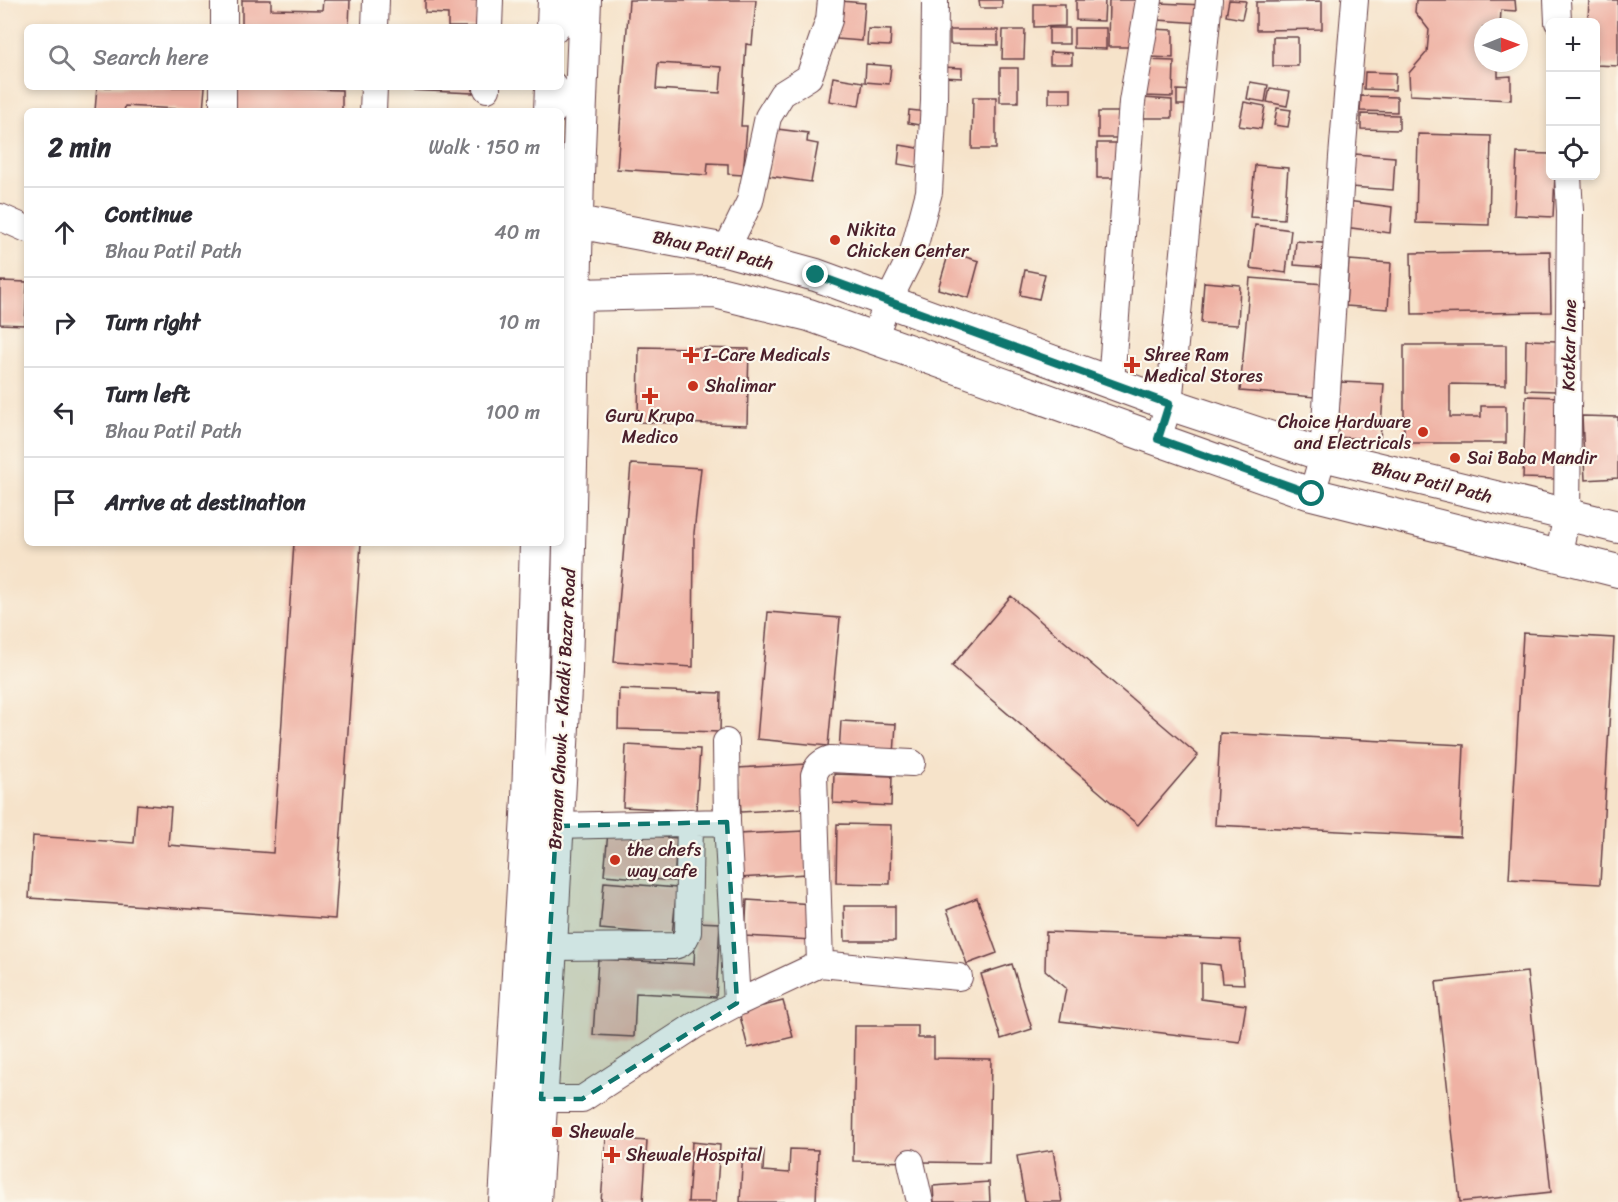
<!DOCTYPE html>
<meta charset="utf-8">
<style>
:root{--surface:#fff;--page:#f2f2f3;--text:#2b2b33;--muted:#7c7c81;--line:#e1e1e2}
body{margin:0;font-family:Sriracha,sans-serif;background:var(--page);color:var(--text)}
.controls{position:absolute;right:18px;top:18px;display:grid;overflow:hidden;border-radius:9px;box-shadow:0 3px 9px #0003}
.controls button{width:54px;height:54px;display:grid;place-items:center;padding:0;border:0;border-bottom:2px solid var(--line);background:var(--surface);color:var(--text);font:30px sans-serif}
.compass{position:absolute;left:1474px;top:18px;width:54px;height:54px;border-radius:50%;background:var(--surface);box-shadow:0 3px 9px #0003;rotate:89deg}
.stop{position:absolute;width:18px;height:18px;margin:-14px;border:4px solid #0f766e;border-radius:50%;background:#fff}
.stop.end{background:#0f766e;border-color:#fff;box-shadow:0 2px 6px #0008}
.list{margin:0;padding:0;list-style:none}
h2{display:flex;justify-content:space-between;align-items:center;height:78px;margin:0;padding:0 24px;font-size:26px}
h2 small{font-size:20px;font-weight:400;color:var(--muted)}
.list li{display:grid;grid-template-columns:39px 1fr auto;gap:18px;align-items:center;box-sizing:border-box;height:90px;padding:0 24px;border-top:2px solid var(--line)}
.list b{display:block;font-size:22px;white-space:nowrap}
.list p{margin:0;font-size:20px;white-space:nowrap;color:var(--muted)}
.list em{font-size:20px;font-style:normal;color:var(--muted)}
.icon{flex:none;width:33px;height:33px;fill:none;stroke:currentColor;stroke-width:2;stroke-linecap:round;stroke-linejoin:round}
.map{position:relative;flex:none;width:1618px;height:1202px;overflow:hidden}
.search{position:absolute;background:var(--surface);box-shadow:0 3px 9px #0003;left:24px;top:24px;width:540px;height:66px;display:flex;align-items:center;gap:15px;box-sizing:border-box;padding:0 21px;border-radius:9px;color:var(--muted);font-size:22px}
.panel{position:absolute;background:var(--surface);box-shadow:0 3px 9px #0003;left:24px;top:108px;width:540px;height:438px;border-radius:9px}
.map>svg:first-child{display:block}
.building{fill:#efb2a4;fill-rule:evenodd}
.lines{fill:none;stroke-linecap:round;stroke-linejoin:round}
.minor-casing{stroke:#643c43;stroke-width:28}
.major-casing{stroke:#643c43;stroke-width:34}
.minor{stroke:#fff;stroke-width:26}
.major{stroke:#fff;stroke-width:32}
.route{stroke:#0f766e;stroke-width:8}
.marked{fill:#0f766e;fill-opacity:0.2;stroke:#0f766e;stroke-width:4.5;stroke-dasharray:12 8;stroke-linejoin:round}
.poi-dot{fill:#c8321e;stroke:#fbf7ec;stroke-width:2}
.labels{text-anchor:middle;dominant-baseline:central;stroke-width:4.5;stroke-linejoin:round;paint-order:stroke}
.poi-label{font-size:18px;fill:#4a1f2b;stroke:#fbf7ec;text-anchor:start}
.street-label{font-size:18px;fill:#4a1f2b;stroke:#fbf7ec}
</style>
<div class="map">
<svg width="1618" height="1202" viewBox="0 0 1618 1202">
<rect width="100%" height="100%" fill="#fbf7ec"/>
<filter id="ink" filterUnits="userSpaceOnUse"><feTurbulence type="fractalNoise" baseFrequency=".0167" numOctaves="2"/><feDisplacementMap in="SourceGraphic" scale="12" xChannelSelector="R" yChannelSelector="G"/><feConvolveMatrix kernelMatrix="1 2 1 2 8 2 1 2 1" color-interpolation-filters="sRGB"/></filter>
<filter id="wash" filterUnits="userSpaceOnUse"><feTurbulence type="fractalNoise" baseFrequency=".008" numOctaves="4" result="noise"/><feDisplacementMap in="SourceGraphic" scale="24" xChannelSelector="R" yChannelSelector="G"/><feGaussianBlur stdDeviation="1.35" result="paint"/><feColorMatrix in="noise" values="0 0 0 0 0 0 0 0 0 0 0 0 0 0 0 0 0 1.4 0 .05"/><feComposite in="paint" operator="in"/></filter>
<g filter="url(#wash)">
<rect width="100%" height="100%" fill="#f6e3ca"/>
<g id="blocks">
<path class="building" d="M242,0H271V9L322,10L323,0H350L349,27H242Z
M425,0H478L476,27H448V14L425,13Z
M629,0H756L752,45L746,44L741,126H747L743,175L728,174V164L708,163L707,175L617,169ZM658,63L722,67L720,93L656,89Z
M979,0H1002V8H980Z
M1076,0H1105L1104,21L1076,20Z
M1109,0H1137L1136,47H1108Z
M1229,0L1246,1L1242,19L1226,16Z
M1416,0H1515L1516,11L1501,10L1500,27H1483V63H1498V77L1511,76V100L1410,95L1409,73L1427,52L1429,30L1415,12Z
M1589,0H1618V66L1596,65V22H1588Z
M840,1L865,3L862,41L837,39Z
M1322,1V29L1256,30V2Z
M1159,3L1203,5L1202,23L1158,20Z
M1034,4H1065V26L1034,27Z
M1049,28H1069V44H1049Z
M1074,28H1106V49L1074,48Z
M868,29L891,30L890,46L867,45Z
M1151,29L1173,30V58L1150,57Z
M950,30H998V45L950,44Z
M1003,30H1025L1024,59H1002Z
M1273,37H1298V66H1273Z
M1050,52L1072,53V64H1050Z
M1146,60L1174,61L1173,97L1145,96Z
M866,64L891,66L889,84L865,82Z
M942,67L962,68V78L942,77Z
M1000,68H1018V102H1000Z
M1365,72L1396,73L1395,90L1364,89Z
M833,77L863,82L859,106L829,101Z
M1250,82L1268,85L1265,102L1247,99Z
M97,87H205L203,111H176V109L125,106L124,111H95Z
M234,87L342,90V111H234Z
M386,87H473V93L385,89Z
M1049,88H1071V103H1049Z
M1270,88L1290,91L1287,106L1267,102Z
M1177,90L1197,91V105H1177Z
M1361,96L1397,97V112L1360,111Z
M973,97H996V149H972Z
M1144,98L1172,100V118H1143Z
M1244,102L1265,106L1261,129L1239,126Z
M1277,108L1291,110L1288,127L1274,125Z
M909,110L927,112L925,126L908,123Z
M1098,112H1123V138H1098Z
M1361,114L1399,115V130L1361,129Z
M777,129L808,133L807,142L818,144L811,182L769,176Z
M1418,134L1491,136L1489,225L1416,223Z
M1097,143H1122V178H1097Z
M900,145L924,149L921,168L898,164Z
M1517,153L1550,154V176H1555L1553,217L1514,215Z
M1354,154L1395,157L1393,190L1351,187Z
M1255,165L1288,168L1284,219L1250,217Z
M1347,201L1392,207L1390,233L1344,227Z
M1255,225L1291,230L1286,273L1250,268Z
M1296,241L1334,244L1332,268L1294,265Z
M1550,251L1551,312L1412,314L1411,253Z
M949,252L979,261L969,298L938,289Z
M1349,260L1391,263L1388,309L1346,306Z
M1025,270L1045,274L1039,299L1020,295Z
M1250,278L1324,284L1315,397L1240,391Z
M0,281L27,282L25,325L0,324Z
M1204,282L1240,285L1238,325L1201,323Z
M1526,340L1557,341L1555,391L1525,390Z
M1404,345H1506V385L1450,384V417H1481V406H1506V443H1404Z
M639,347L749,349L747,425L638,422Z
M1341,382L1384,384L1380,440L1337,437Z
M1526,396L1560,397L1557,479L1523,478Z
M1582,416L1618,417V478L1585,480Z
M631,464L701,468L694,533L693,667L614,662Z
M294,543H361L335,919L29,898L33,836L134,843L137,804L171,807L168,845L273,853Z
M1011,596L1198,755L1138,825L952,666Z
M768,612L840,618L828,746L757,739Z
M1523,633L1614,638L1600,884L1509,879Z
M619,689L721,693L720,732L618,729Z
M841,721L896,724L894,755L839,752Z
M1220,733L1464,745L1460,837L1215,825Z
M626,745L700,749L696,811L623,807Z
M807,764L810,808L741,812L738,768Z
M834,774L892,776L891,806L833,803Z
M837,824L891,825L890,884L836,883Z
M805,831L807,874L739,878L737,834Z
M608,832L677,838L674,881L604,875Z
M604,882L677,888L672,935L600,929Z
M977,898L997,953L967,964L947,910Z
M747,900L814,904L812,940L745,936Z
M844,906H895V941H845Z
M696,922L720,923L716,997L636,993L634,1037L593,1035L598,959L694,964Z
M1046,932L1240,940L1244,984L1222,983L1220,965L1201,963V999L1246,1005L1240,1042L1060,1021L1066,988L1045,970Z
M1012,964L1032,1029L1001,1039L981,974Z
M1527,972L1551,1192L1460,1202L1436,982Z
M783,1001L793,1037L748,1048L739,1012Z
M855,1026H918V1038H934V1058L991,1059L989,1163L853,1161Z
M606,1138L647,1141L643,1202H601Z
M692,1142L720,1145L716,1202H688Z
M743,1149L764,1150L763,1171L789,1173L790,1149L818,1150L816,1202H740Z
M1053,1150L1062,1202H1025L1017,1156Z
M989,1182L990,1202H934L933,1186Z"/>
</g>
</g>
<g filter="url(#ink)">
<use href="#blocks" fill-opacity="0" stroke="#643c43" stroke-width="1.5"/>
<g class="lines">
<defs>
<path id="minor" d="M1557,0L1558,22
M224,27V0
M375,27L376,0
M489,27L490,0
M487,89V87
M223,111V87
M373,111L374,87
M0,217L27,229
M726,250L750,201L768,117L782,94L809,77L829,20L831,0
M874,338L888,302L913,252L929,192L934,101L935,0
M1111,383L1132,102L1149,0
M1158,439L1169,404L1209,0
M1312,494L1323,455L1342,157L1355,0
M1558,557L1567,515L1570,211L1568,176
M726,742L727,822L737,1003
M556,826L727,822
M551,947L673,946C682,945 685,940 688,932L690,822
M820,964L814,775C817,766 821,762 830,759L912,763
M541,1099H582L694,1026L737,1003L820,964L959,977
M911,1162L920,1202"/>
<path id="major" d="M553,27L554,0
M550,111L551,87
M561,221L577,222L726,250L816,275L1169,404L1323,455L1618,527
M561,293L575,295L715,292L809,315L1308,493L1618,571
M505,1202L528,798L536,543
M535,1202L551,947L566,671L578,175L585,0"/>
</defs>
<use href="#minor" class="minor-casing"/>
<use href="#major" class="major-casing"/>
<use href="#minor" class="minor"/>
<use href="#major" class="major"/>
</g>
</g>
<g class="lines" filter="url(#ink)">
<path class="route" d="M816,275L1169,404L1158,439L1312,494"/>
</g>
<path class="marked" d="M727,822L737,1003L582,1099H541L556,826Z"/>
<g class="poi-dot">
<circle cx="835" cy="240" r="6"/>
<path d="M688 346h6v6h6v6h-6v6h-6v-6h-6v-6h6z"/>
<path d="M1129 356h6v6h6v6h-6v6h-6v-6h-6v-6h6z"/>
<circle cx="693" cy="386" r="6"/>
<path d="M647 387h6v6h6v6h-6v6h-6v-6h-6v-6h6z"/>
<circle cx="1423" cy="432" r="6"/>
<circle cx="1455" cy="458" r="6"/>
<circle cx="615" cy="860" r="6"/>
<rect x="551" y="1126" width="12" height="12" rx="3"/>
<path d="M609 1146h6v6h6v6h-6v6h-6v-6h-6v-6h6z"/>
</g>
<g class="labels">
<g class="poi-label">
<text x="847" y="230">Nikita<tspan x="847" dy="21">Chicken Center</tspan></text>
<text x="703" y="355">I-Care Medicals</text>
<text x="1144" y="355">Shree Ram<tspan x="1144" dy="21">Medical Stores</tspan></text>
<text x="705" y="386">Shalimar</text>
<text x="650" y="416" text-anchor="middle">Guru Krupa<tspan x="650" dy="21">Medico</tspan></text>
<text x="1411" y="422" text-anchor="end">Choice Hardware<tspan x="1411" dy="21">and Electricals</tspan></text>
<text x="1467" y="458">Sai Baba Mandir</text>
<text x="627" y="850">the chefs<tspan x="627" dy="21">way cafe</tspan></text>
<text x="569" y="1132">Shewale</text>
<text x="626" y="1155">Shewale Hospital</text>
</g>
<g class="street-label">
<text transform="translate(713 250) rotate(13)">Bhau Patil Path</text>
<text transform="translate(1569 345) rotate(-89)">Kotkar lane</text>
<text transform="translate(1432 482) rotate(14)">Bhau Patil Path</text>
<text transform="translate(562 709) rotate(-87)">Breman Chowk - Khadki Bazar Road</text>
</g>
</g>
</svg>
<div class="controls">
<button>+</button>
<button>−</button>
<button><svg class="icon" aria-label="locate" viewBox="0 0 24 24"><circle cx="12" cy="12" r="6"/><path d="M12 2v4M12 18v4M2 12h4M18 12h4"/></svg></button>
</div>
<svg class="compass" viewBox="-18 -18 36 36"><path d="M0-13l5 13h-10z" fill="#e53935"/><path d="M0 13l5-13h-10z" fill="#7c7c81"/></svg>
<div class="stop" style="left:1312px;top:494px"></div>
<div class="stop end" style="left:816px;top:275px"></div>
<div class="search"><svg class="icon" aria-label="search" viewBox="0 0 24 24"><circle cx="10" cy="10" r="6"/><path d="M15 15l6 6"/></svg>Search here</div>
<section class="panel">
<h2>2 min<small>Walk · 150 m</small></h2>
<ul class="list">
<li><svg class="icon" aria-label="ahead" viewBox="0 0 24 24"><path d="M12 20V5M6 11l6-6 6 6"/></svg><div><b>Continue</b><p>Bhau Patil Path</p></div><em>40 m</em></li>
<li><svg class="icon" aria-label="right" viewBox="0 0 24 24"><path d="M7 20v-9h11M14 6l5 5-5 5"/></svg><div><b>Turn right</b></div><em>10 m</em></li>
<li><svg class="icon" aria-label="left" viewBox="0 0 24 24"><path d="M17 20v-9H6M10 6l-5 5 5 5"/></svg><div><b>Turn left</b><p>Bhau Patil Path</p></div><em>100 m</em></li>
<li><svg class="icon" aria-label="arrive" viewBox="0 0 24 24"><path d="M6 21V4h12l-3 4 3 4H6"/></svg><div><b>Arrive at destination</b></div></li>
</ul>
</section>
</div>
